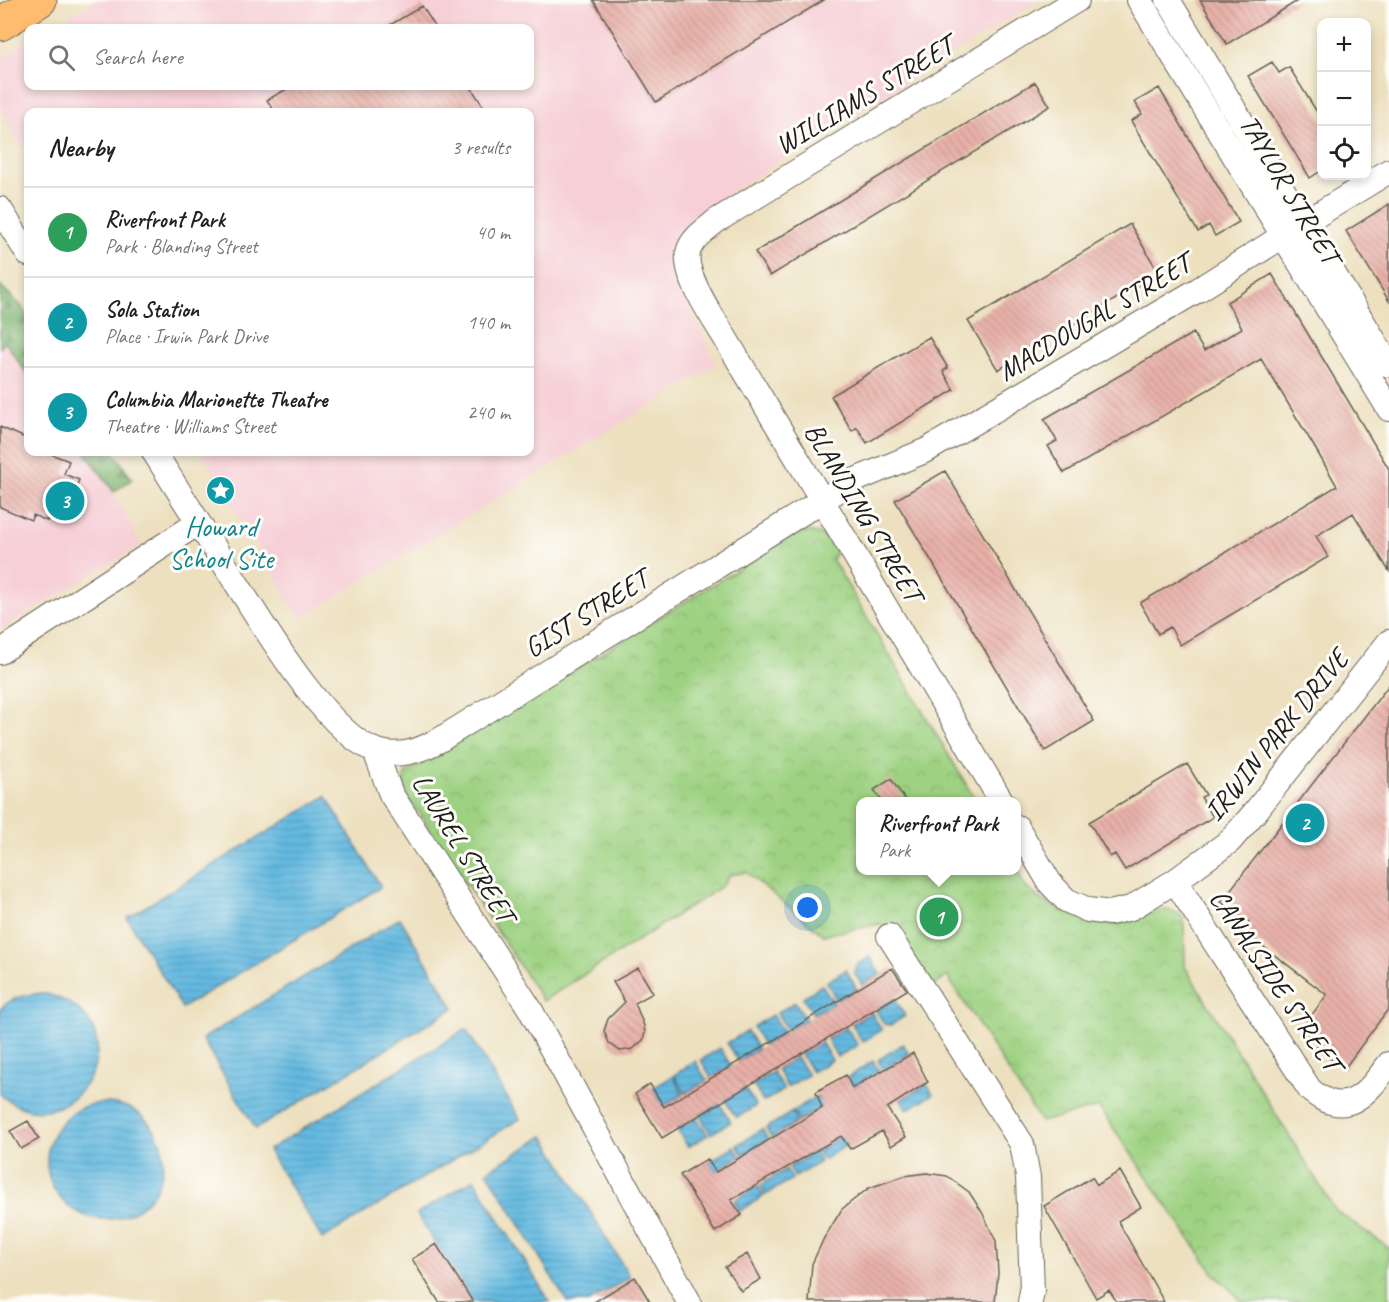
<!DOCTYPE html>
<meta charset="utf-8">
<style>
:root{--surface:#fff;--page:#f2f2f2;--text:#202124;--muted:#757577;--line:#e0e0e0;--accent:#b5179e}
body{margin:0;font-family:Caveat,sans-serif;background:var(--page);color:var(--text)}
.controls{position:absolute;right:18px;top:18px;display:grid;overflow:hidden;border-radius:12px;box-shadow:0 3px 9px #0003}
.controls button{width:54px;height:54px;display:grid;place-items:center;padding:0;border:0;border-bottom:2px solid var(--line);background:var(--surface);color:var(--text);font:30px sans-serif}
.you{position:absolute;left:808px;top:908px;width:21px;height:21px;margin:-15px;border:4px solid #fff;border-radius:50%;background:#1a73e8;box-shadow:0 0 0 9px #1a73e833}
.badge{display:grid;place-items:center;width:39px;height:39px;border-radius:50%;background:var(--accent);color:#fff;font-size:20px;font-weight:700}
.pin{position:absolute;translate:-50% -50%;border:3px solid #fff;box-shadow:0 2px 6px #0006}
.popup{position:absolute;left:856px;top:797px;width:165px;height:78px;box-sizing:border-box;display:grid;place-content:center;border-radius:12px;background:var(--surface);filter:drop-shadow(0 2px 4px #0005);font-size:20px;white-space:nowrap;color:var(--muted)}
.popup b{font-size:22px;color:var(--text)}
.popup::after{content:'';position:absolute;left:50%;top:100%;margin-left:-12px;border:12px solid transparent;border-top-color:var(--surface)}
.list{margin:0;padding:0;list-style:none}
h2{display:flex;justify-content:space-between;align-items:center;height:78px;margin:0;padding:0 24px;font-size:26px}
h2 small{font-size:20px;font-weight:400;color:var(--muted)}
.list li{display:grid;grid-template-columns:39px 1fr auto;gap:18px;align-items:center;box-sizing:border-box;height:90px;padding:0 24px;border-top:2px solid var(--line)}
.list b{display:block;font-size:22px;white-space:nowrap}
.list p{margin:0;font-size:20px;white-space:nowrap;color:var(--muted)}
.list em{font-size:20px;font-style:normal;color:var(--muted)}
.icon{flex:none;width:33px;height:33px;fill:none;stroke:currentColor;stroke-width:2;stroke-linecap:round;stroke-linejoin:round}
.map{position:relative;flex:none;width:1389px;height:1302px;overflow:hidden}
.search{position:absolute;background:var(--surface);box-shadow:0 3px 9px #0003;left:24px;top:24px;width:510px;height:66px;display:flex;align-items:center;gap:15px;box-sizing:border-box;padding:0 21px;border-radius:12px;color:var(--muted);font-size:22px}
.panel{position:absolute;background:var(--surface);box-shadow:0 3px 9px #0003;left:24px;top:108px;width:510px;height:348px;border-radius:12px}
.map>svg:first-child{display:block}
.built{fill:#f6cfd7}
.forest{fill:url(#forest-firs);stroke:#4d6846;stroke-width:1.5}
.park{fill:url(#park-crowns);stroke:#5d774f;stroke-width:1.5}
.water{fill:url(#water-rules);stroke:#406a7e;stroke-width:1.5}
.building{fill:url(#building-back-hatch)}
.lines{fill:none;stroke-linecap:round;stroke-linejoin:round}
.minor-casing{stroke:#656155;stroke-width:26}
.highway-casing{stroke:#656155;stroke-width:35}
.minor{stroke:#fff;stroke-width:24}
.highway{stroke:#fdbc70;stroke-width:33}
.labels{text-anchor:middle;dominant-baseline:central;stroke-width:6;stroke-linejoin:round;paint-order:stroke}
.street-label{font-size:28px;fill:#1c1c1c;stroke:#fdfcf7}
.culture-label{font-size:28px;fill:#0d838f;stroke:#fdfcf7}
</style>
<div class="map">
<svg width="1389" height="1302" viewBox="0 0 1389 1302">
<defs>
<pattern id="forest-firs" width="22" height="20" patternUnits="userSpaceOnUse" patternTransform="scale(1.5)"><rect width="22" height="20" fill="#7eb470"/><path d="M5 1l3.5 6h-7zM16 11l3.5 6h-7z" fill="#66925b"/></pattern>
<pattern id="park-crowns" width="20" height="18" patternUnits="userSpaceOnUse" patternTransform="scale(1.5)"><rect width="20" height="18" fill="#9ed282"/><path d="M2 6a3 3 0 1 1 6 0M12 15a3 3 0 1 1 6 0" fill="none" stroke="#88b470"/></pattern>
<pattern id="water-rules" width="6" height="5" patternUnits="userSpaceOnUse" patternTransform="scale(1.5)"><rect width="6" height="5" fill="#64b9e0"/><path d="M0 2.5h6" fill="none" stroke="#569ec0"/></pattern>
<pattern id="building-back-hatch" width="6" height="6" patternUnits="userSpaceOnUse" patternTransform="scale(1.5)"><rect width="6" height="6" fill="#e8b1a9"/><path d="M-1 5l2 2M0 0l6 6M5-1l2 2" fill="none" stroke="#c69891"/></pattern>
</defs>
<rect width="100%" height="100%" fill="#fdfcf7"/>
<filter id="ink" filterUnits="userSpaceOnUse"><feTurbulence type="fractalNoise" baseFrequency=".0167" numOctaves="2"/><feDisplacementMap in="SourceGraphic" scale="12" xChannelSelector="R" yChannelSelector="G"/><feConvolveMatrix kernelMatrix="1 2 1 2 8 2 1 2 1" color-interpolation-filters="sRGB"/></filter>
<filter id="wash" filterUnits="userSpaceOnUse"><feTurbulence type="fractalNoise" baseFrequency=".008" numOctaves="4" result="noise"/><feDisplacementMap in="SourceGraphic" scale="24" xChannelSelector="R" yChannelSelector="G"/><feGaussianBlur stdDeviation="1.35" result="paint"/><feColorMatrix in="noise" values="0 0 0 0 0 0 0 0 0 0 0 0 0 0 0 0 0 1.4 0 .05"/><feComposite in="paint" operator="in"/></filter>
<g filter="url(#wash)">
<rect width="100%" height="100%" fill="#ede0bf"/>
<path class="built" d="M97,0H1039L721,198L692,218L677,244L674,271L716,365L300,619L201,452H530V112H28V157L0,108V59L28,41V86H530V28H50Z
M4,342L28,375V452H85L114,492L141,545L0,630V348Z"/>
<path class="forest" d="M0,285L22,307L28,318V375L5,342L0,348Z
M85,452H114L132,479L114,492Z"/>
<path class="park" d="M808,531C821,534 831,538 837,551L832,559L976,801L861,802V870L1017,871C1021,877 1024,886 1029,890C1047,907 1095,928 1119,923C1143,919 1162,898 1184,918L1185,967L1335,1210L1389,1248V1302H1243L1214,1274L1099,1107L1041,1122L947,976L934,986L898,936L880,924L823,935L746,872L730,875L723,885L718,889L543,1001L419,812C408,801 400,791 405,774L790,537Z"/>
<path class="water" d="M326,796L381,887L182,1008L127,918Z
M400,918L454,1008L256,1129L202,1039Z
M870,957L880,974L862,985L854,972L856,965Z
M846,970L857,989L837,1000L826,982Z
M822,985L834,1003L813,1014L803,997Z
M42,993C154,1019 72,1158 0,1094V1009C12,997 26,995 42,993Z
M895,999L905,1016L891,1025L884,1024L876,1010Z
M795,1002L806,1020L787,1030L777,1013Z
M871,1012L882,1030L862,1042L852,1024Z
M772,1015L784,1034L763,1045L753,1027Z
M846,1027L858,1045L837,1057L827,1039Z
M466,1029L520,1119L322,1239L268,1150Z
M747,1031L758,1049L738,1061L727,1043Z
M821,1042L832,1060L812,1072L801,1054Z
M903,1044L909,1054L883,1070L878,1060Z
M720,1048L731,1066L711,1078L701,1060Z
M796,1057L808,1075L787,1087L777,1069Z
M695,1061L707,1081L685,1093L674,1075Z
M873,1061L879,1071L854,1086L848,1077Z
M773,1072L784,1090L763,1102L753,1084Z
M673,1076L683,1094L664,1106L653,1088Z
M927,1084L933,1094L907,1110L901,1100Z
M745,1088L756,1106L736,1118L725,1100Z
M817,1096L823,1106L799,1121L793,1111Z
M47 1161a58 58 0 1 1 116 0a58 58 0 1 1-116 0Z
M720,1104L731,1122L711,1134L700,1116Z
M792,1112L797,1122L772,1138L766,1128Z
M696,1117L708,1135L688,1147L677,1129Z
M762,1129L768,1139L743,1155L737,1145Z
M544,1136L630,1277L589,1302H567L487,1171Z
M841,1136L847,1145L823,1160L818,1151Z
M734,1146L740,1156L715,1172L709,1162Z
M815,1151L820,1162L795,1177L789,1167Z
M786,1169L792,1179L766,1195L761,1185Z
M474,1179L550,1302H471L417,1214Z
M758,1186L764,1196L740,1211L734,1201Z"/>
<g id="blocks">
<path class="building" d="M593,0H824L656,102Z
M1200,0H1299L1227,44Z
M422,6L436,28H385Z
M1272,62L1279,73L1289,67L1322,120V170L1310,178L1248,76Z
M1035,82L1050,106L770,276L755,252Z
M292,86H470L487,112H275L267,100Z
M1159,88L1239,222L1215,236L1209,225L1198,232L1131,121L1142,114L1135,102Z
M1389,204V301L1346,231Z
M1130,224L1159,273L998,370L968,321Z
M1272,274L1389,469V571L1353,513L1316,536L1328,557L1180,645L1170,627L1158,634L1140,603L1337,486L1315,448L1261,359L1064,473L1048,446L1057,441L1044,419L1193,333L1204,351L1242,328L1227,302Z
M929,337L948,368L943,371L954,390L867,443L857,427L852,431L831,396Z
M0,427L28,439V452H46L69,461L64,474L79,480L66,513L52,508L47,521L33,515L31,520L0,507Z
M945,471L1094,721L1045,751L895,500Z
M1389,685V1008L1344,1069L1316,1048L1320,1043L1301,1029L1327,995L1243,931L1249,922L1221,902Z
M1187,764L1206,795L1201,797L1213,817L1125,870L1115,854L1110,857L1089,822Z
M891,779L906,801H882L874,790Z
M638,968L653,993L635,1003L644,1026L645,1033L643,1040L633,1049L620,1051L609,1043L604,1031L608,1019L625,1002L613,982Z
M892,968L907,990L662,1138L635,1094L650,1084L664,1107Z
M913,1053L928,1082L887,1108L906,1137L891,1146L882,1131L850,1149L841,1136L731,1200L742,1215L715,1232L680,1175L707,1159L716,1172L822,1108L816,1092L824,1087L846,1075L852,1088Z
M28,1121L39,1139L21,1149L10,1131Z
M1120,1171L1141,1207L1118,1221L1164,1302H1117L1109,1290L1096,1298L1044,1206L1092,1177L1097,1185Z
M926,1173L947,1176L969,1192L982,1212L996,1241L998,1273L995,1302H809L812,1264L824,1238L842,1209L869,1188L904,1176Z
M436,1244L473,1302H439L412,1259Z
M747,1254L761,1279L741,1291L725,1267Z
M635,1277L650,1302H594Z"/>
</g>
</g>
<g filter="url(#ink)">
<use href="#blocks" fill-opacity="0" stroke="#656155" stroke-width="1.5"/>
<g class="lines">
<defs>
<path id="minor" d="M1139,0L1389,409
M1168,0L1389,365
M0,209L28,254
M154,452C182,496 209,540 237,584C264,627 329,736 377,751C399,758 418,751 438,741L853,481L927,450L1198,290L1283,236L1389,171
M0,652L198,523
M375,751L391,794L530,1009L689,1302
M1002,802L727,341C715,320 678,270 690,247C695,236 707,229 716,221L1077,0
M1017,827L1050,883L1066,900L1088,910L1110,913L1131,908L1175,881L1230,841L1255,812L1389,642
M1175,881L1310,1090C1347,1121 1367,1093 1389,1064
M889,936L1022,1144L1028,1177L1032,1291L1030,1302"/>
<path id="highway" d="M0,24L40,0"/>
</defs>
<use href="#minor" class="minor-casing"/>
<use href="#highway" class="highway-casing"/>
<use href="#minor" class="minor"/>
<use href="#highway" class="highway"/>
</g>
</g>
<defs>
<symbol id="sight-disc" viewBox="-11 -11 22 22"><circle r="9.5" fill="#0f9aa8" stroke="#fdfcf7"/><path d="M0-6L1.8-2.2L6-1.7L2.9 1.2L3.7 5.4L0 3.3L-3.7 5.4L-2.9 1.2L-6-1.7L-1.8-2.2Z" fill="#fff"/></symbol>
</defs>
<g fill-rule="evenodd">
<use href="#sight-disc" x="204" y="474" width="33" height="33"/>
</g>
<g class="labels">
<g class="street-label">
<text transform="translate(864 95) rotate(-31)">WILLIAMS STREET</text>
<text transform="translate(1290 189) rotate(59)">TAYLOR STREET</text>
<text transform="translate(1094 317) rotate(-31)">MACDOUGAL STREET</text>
<text transform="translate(864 512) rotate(59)">BLANDING STREET</text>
<text transform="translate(586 613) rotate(-32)">GIST STREET</text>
<text transform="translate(1276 735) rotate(-51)">IRWIN PARK DRIVE</text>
<text transform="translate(464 848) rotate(58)">LAUREL STREET</text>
<text transform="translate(1276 980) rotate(56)">CANALSIDE STREET</text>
</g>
<g class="culture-label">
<text x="221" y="526">Howard<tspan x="221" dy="32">School Site</tspan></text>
</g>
</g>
</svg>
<div class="controls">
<button>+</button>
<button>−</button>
<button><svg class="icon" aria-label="locate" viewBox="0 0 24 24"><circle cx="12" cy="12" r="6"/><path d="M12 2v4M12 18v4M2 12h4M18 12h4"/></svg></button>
</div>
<div class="you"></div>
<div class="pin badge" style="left:939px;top:917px;background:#2e9e5b">1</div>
<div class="popup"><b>Riverfront Park</b>Park</div>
<div class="pin badge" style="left:1305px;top:823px;background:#0f9aa8">2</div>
<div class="pin badge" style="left:65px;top:501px;background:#0f9aa8">3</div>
<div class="search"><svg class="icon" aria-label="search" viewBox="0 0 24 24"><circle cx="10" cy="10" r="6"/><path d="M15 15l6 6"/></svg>Search here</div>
<section class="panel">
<h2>Nearby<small>3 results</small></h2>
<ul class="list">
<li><span class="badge" style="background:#2e9e5b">1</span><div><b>Riverfront Park</b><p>Park · Blanding Street</p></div><em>40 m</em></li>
<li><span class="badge" style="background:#0f9aa8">2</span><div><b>Sola Station</b><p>Place · Irwin Park Drive</p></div><em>140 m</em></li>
<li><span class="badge" style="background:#0f9aa8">3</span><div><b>Columbia Marionette Theatre</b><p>Theatre · Williams Street</p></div><em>240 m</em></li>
</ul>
</section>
</div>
